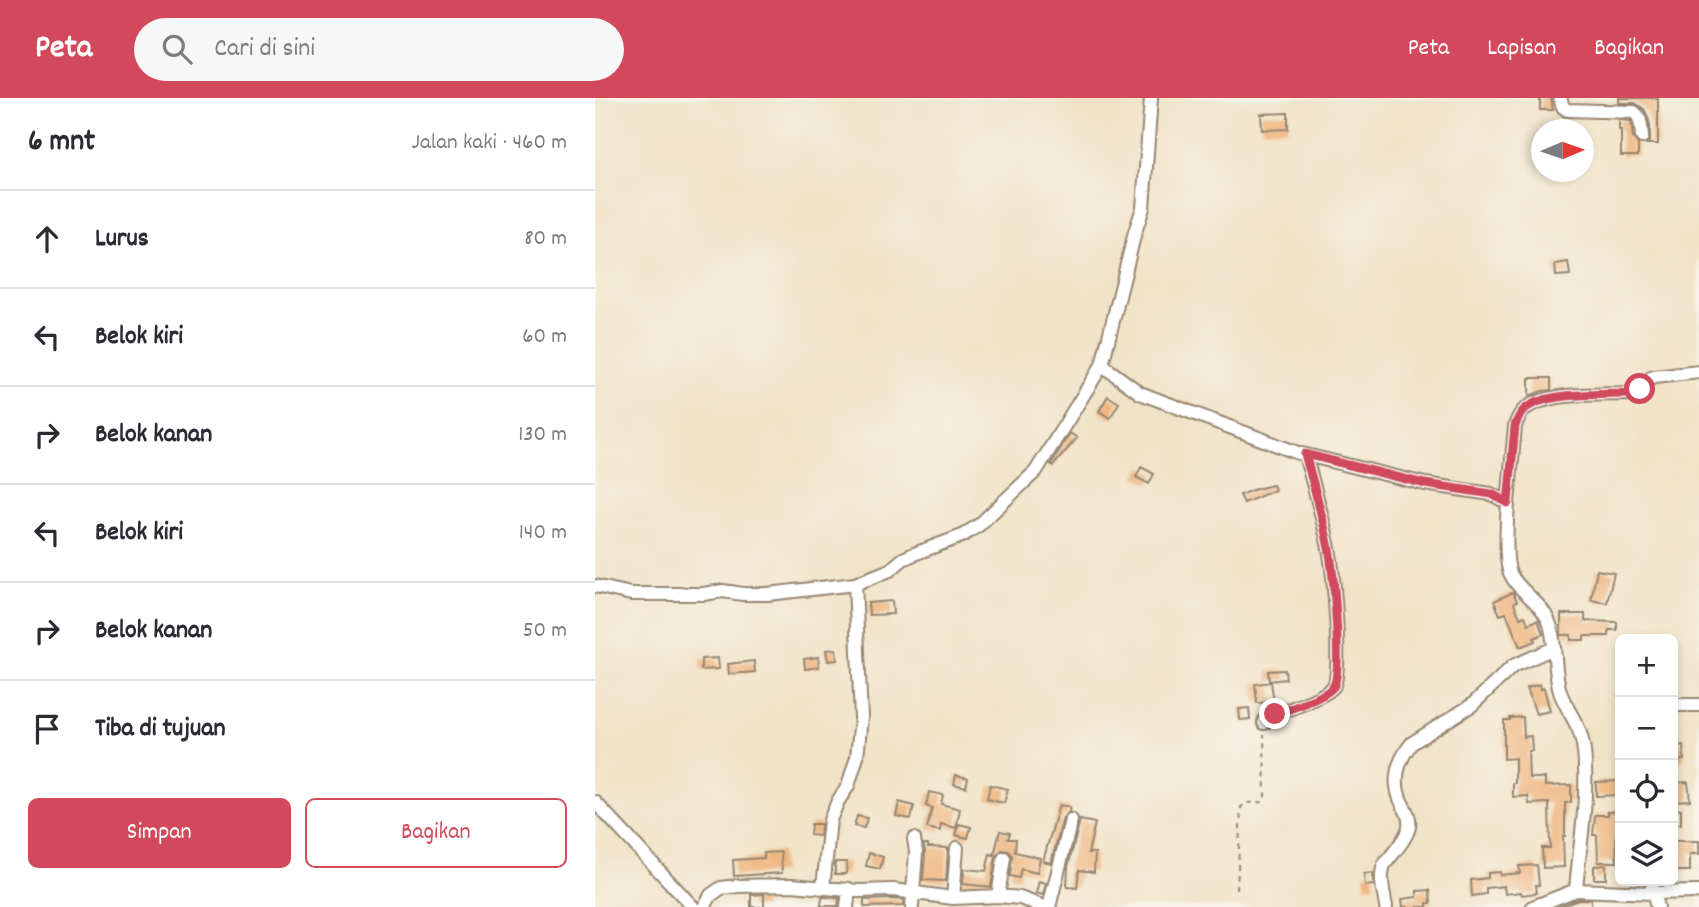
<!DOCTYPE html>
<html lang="id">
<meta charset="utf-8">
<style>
:root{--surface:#fff;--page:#f7f7f7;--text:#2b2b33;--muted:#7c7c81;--line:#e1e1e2;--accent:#d1495b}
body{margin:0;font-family:Dekko,sans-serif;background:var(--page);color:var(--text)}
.controls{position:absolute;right:21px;bottom:21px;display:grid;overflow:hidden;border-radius:10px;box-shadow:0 4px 10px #0003}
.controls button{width:63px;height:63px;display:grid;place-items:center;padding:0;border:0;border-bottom:2px solid var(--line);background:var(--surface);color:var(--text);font:35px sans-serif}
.compass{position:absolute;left:936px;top:21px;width:63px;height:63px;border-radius:50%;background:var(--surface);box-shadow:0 4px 10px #0003;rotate:88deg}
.stop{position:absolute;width:21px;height:21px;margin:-16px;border:5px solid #d1495b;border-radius:50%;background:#fff}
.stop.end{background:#d1495b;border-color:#fff;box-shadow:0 2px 7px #0008}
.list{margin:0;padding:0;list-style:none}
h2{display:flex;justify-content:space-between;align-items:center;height:91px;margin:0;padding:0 28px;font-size:30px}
h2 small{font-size:23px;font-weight:400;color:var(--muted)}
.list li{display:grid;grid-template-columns:46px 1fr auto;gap:21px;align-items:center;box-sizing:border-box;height:98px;padding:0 28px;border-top:2px solid var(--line)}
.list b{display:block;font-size:26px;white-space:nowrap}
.list em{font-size:23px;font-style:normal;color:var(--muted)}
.actions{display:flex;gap:14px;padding:21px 28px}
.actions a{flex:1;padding:16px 0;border:2px solid var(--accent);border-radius:10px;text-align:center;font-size:24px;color:var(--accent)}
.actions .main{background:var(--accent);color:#fff}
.icon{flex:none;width:38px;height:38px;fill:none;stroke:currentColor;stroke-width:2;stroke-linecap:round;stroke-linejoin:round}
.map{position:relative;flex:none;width:1104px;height:809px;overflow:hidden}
header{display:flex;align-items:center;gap:42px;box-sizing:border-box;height:98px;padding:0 35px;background:var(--accent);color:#fff}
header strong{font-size:33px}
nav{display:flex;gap:38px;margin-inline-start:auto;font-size:24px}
.search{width:490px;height:63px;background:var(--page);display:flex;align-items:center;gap:18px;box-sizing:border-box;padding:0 24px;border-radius:38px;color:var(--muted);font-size:26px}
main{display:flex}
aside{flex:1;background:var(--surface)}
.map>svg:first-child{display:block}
.building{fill:#efb680}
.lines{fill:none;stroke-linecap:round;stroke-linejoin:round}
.street-casing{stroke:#968672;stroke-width:16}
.path{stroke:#968672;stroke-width:2;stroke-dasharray:5 5;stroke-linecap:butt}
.street{stroke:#fff;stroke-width:12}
.route{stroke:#d1495b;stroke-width:9}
</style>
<header>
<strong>Peta</strong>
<div class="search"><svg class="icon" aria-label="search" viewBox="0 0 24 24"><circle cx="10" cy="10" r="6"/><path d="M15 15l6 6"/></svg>Cari di sini</div>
<nav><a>Peta</a><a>Lapisan</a><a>Bagikan</a></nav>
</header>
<main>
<aside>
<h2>6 mnt<small>Jalan kaki · 460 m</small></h2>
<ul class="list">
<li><svg class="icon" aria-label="ahead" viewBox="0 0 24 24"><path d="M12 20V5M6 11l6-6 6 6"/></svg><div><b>Lurus</b></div><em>80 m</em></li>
<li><svg class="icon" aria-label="left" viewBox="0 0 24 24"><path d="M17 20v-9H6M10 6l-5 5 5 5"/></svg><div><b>Belok kiri</b></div><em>60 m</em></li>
<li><svg class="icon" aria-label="right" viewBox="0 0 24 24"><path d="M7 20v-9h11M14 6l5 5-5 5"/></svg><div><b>Belok kanan</b></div><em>130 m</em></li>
<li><svg class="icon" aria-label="left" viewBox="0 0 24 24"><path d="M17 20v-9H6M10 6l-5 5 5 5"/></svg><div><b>Belok kiri</b></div><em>140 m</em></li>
<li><svg class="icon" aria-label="right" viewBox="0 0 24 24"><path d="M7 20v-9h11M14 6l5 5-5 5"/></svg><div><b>Belok kanan</b></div><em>50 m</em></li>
<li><svg class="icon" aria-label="arrive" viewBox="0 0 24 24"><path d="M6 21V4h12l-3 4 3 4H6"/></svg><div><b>Tiba di tujuan</b></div></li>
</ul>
<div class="actions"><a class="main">Simpan</a><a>Bagikan</a></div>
</aside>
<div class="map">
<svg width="1104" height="809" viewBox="0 0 1104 809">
<rect width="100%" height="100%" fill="#f7f3e8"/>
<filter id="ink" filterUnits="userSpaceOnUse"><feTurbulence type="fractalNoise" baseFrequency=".0143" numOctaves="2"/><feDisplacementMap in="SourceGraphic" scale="14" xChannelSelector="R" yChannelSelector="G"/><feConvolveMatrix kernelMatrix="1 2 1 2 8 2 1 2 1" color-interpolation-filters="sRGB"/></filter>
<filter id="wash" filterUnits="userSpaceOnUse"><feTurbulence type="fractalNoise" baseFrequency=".00686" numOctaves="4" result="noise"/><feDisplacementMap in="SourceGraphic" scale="28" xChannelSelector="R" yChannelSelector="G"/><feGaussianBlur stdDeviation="1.57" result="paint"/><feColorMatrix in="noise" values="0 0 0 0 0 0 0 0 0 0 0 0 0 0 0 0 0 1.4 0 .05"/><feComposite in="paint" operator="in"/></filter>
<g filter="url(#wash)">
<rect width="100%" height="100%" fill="#f1e3c7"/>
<g id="blocks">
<path class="building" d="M945,0H956L958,12H945Z
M1024,0H1063V46H1052L1055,42V28L1053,19L1049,11L1040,5H1024Z
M693,15V31L667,32L666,16Z
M1024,22L1036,23L1038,40L1043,46V58H1026V32H1024Z
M973,164L975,177L961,178L960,166Z
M934,280H956V292L947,293L934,298Z
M513,298L524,305L515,320L504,313Z
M475,335L482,340L458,368L456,366Z
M546,369L559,376L554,386L541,379Z
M678,387L680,392L649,405L645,397L657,392Z
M1002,472L1019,475L1012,505L996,502Z
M918,494L922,503L919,505L925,520L930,518L933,526L943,522L948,536L939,540L940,543L925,549L911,515L905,517L899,503Z
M297,503L298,516L274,517L273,505Z
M966,516H990V523L1022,524V532H1014V538H989V542H976V537H966Z
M241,551L242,562L233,563L231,552Z
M223,559L224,569L210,571L209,561Z
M123,560L124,571L106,572V561Z
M159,563L160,574L134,576L133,566Z
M690,572L691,581L674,583L673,573Z
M676,584L679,604L662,605L660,586Z
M945,586L946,591L949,590L955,613L941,616L932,590Z
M654,610L655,621L645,622L644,611Z
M928,619L929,639L936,638L937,653H933L934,680H950V688L976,687V704L970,705V738H968L969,769L948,770L947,750H955L954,705L934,706L933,698L918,699V685H920V660L909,661V622H915V620Z
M1088,647L1089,662L1078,663V648Z
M361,677L373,680L371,689L359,686Z
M1025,683V697L1001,698V684Z
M1093,684L1095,702L1081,703L1080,693L1078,694V685Z
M395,687L413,691L409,705L392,701Z
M334,694L348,697L346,706L365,711L361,730L346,726L345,733L332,730L337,710L331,708Z
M304,704L319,708L316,721L301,718Z
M464,707L475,709L474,714L468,720L456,765L448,763Z
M1078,711H1086V726H1078Z
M1024,713V735L1021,736L1022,764H1003L1002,737H998L1000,717H1013V714Z
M262,718L272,720L269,730L259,728Z
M485,722L500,725L493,755H500L499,774L484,772L482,790L472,789L473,769Z
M216,726H226L225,738L215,737Z
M364,726L376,729L373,740L361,737Z
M405,733L415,735L413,741H421L420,754L445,760L442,775L426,771L424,780L415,778L417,758L414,753L407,752L401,758L396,789L368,786L369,771L391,773L395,756L399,757Z
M1078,743H1104V756H1095V773H1078Z
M329,746H333V749L353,750L351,783L328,782L330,755Z
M186,754L187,775L139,778L138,762L169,760V755Z
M274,755L288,759L285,771L271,768Z
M240,764H252L251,776H240Z
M942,767L944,787H941L942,795L927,797L926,794L910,796L909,788L891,790V796L877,798L876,782L893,780V775L905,774V777L925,775L924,768Z
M1011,767V781H999V768Z
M778,775L779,787L770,788L769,776Z
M444,783L451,785L448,797L441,795Z
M835,792L836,805H832V809H808L807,801L822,799V793Z
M169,796V809H156V797Z
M227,799L244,800L243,808H226Z
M298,801L309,802L308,808L269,809V802Z
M983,801H996V809H963Z"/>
</g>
</g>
<g filter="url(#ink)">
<use href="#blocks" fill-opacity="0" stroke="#968672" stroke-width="2"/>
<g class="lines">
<defs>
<path id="street" d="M965,0L968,9L972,12L1039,14C1047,19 1046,31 1047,39
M507,267L545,295L703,355L830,386L896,396L913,405C912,421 909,461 915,475C923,494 950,505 956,530C961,551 959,573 965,594C970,607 978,619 984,632C988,643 990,658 990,669C992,711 984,752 981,792
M913,405L920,328C923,319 927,311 936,307C963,294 1005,297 1035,296L1045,291L1056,280L1059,279L1104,274
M0,488L36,496H108L128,493L148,496H173L260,486L295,472L308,461L319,456L367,438L384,427L441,373L507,267L540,134L548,110L556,0
M1078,607H1104
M669,625L671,620L675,618C690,613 729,600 738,589C748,577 738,475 735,456C729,422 719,389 710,357
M0,704L98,809
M1057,783L1058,795L1062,809
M228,790L235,722L243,703L253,688L262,659L266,620L260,486
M403,798L409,760
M358,800L362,750
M109,809L116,797L126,790L143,788L197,787L264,793L298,792L358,800L403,798L425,800L449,809
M252,809L254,791
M317,809L321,754L319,741
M454,809L476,722
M791,809C789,795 784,780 789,767C797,756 811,742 814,729C816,719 810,711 806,703C797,682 803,662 817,645L877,607L918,568L959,550
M938,809L981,792L1058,795L1104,794"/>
</defs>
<use href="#street" class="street-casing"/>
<path class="path" d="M642,791L646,709L651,705L667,704L670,699L669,637"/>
<use href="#street" class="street"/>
</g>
</g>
<g class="lines" filter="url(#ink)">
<path class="route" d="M680,616C695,611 729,600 738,589C748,577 738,475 735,456C729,422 719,389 710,356L830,386L897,396L913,405L920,328C923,319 927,311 936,307C961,294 1006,297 1035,296L1045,291"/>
</g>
</svg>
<div class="controls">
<button>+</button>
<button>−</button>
<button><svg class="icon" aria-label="locate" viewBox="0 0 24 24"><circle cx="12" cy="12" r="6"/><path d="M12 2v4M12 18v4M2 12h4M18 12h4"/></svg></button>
<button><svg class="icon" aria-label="layers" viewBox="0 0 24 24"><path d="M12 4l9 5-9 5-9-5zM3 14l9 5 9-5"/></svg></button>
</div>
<svg class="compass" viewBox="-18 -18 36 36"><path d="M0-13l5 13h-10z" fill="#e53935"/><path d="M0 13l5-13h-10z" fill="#7c7c81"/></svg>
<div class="stop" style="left:1045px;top:291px"></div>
<div class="stop end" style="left:680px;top:616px"></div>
</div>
</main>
